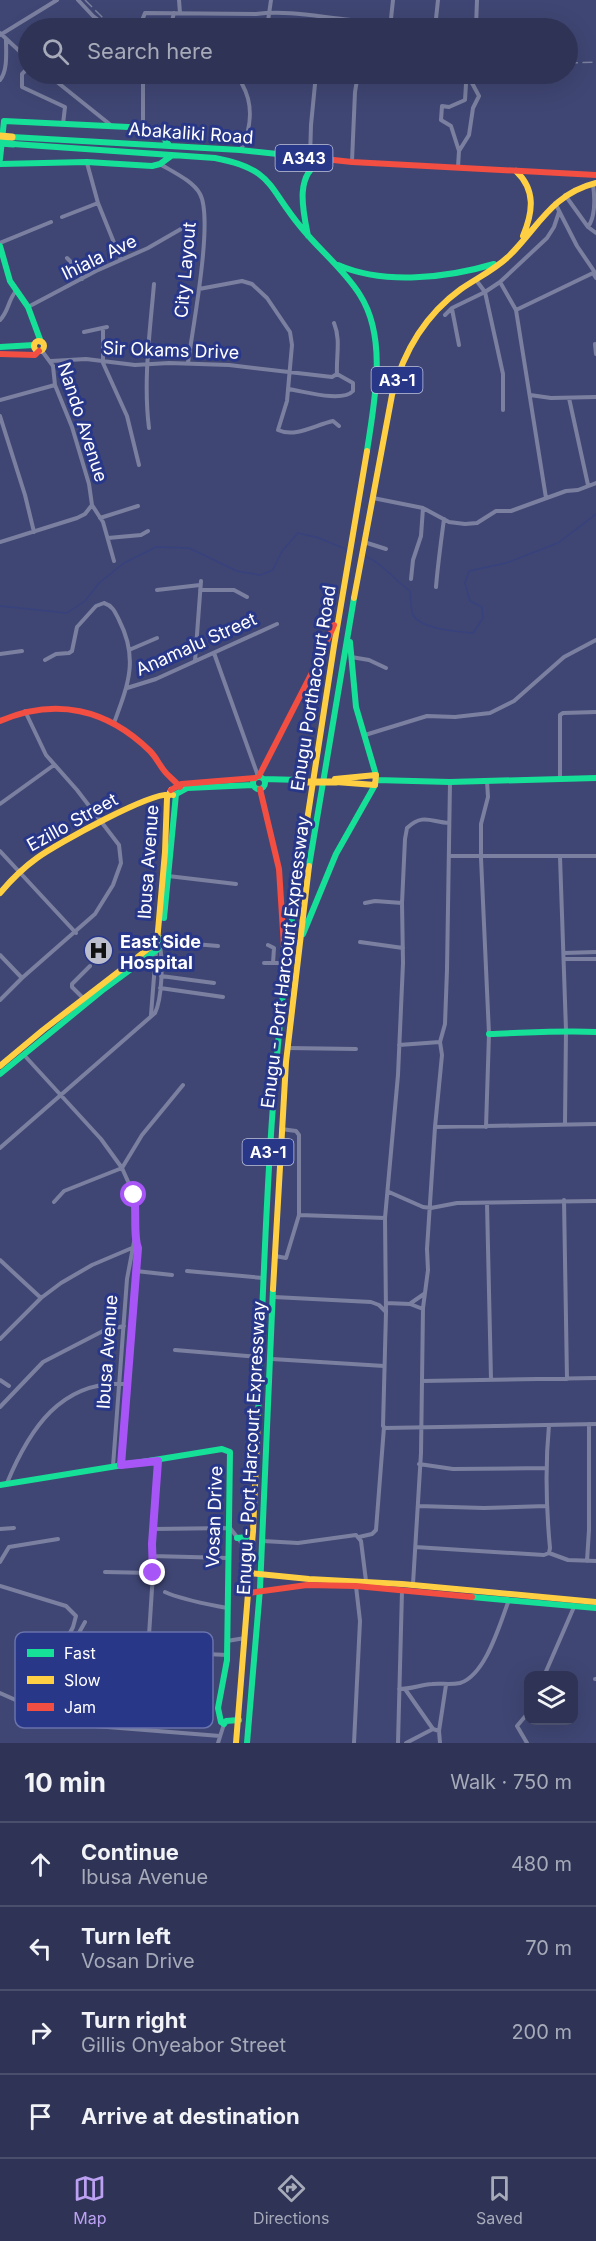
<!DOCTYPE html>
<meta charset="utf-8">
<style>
:root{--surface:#2f3456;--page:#3b3f60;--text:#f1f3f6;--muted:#a7aab9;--line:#4a4f6c;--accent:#bca0f2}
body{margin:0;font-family:Inter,sans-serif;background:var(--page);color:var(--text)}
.controls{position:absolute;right:18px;bottom:18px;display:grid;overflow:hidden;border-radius:12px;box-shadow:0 6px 24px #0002}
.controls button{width:54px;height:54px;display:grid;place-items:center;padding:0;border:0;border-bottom:2px solid var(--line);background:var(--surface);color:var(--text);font:30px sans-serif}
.stop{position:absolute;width:18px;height:18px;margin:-14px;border:4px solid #a855f7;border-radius:50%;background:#fff}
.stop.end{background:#a855f7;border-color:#fff;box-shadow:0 2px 6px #0008}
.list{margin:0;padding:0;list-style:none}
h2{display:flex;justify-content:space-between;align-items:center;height:78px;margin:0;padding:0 24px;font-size:26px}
h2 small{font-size:20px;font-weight:400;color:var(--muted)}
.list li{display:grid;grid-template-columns:39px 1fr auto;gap:18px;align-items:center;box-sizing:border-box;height:84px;padding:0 24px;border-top:2px solid var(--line)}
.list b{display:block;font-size:22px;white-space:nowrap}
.list p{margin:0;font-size:20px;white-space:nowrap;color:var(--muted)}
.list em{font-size:20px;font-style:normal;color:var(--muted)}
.icon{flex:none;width:33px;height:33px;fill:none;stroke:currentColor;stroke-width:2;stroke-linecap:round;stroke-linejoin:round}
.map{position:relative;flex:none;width:596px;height:1743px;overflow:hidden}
.search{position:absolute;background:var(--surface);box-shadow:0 6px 24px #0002;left:18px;right:18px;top:18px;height:66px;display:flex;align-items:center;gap:15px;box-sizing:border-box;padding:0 21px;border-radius:33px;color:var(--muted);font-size:22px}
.sheet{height:414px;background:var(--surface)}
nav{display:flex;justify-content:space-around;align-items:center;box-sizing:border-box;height:84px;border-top:2px solid var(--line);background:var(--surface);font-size:16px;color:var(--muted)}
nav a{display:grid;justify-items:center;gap:3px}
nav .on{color:var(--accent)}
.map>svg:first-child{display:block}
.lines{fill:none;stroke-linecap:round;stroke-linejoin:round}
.stream{stroke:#38427e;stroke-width:1.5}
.street{stroke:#7b80a0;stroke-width:4}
.fast{stroke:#16e098;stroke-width:6}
.slow{stroke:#ffcf43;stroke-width:6}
.jam{stroke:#f24e42;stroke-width:6}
.rail{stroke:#7a809e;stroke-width:1.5;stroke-dasharray:10 4.5;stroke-linecap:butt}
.fast-bridge{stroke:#16e098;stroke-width:7}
.slow-bridge{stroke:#ffcf43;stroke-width:7}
.route{stroke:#a855f7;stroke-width:8}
.labels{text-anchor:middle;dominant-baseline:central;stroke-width:6;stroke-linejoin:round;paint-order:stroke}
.shield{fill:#293789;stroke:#bfc3dc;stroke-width:1.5}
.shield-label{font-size:16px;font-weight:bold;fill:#fff}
.street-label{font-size:18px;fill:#fff;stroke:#293789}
.poi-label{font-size:18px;font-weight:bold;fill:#fff;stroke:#293789;text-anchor:start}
.key{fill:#293789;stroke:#6973ac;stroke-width:1.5}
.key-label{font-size:16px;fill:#fff}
</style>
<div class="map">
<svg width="596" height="1743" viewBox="0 0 596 1743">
<rect width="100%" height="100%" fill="#3f4673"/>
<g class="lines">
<path class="stream" d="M364,556C382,562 394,580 410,591C411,598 410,609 413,615C422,630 457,631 473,633L483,618L482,607L470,601L465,583L469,571L506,563L558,543L596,514
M0,606L67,613L85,601L99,583L124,563L156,547L189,548L237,571L260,575L273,570L282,551L298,533L319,538L348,550"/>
<path class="street" d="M78,0L93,16L109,28
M179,0L180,13
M139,28L145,13L256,14C288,10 319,17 351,20
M170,28L174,13
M267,28L271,0
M390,28L393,0
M435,28L438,0
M476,28L477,0
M0,33L28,59
M0,35L57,0
M28,68L22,74V87L65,107L63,124
M47,74L112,126
M447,74H458
M0,80C8,70 6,52 6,39
M143,127V84
M241,150C251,129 254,105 242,84
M310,158L311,125L316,74
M352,161L355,92L358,74
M87,163L98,203L121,260
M160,164C173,172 193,181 200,194C214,219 192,331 188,363
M458,167L459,151L451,126L441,120L442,106L449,107L465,100L466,84L464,78L472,83L479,96L473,108L469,135L459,151
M565,195L588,227L596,233
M555,203L577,246L596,274
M62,217L98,203
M588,227C596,216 595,199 593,184
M0,243L51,222
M67,258L70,261L82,279
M476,280L485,292L500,282L516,310L546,498
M500,282L547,238L554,227L559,212
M199,289L242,281L252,284L267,298L290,332L292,345L287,401L278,430C295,438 315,425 333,421L339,426
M28,307L96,271L148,248L181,229
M452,309L459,345
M516,310L593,273L596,278
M445,315L452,308L485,292L503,374V410
M0,320C9,311 8,300 16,291
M103,328V363L127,416L139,465
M84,332L107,327
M595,344L596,354
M42,351L53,366L55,385L72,427L89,484L92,505
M51,361L86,359L135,365L169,363L229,365L332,377L337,374C336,356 341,340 334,323
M288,389C303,391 342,403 353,391V383L337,374
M530,395L551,398L596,397
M569,398L588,485
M0,400L55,385
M0,416L25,495L34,532
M149,428C143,381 150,331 154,284
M373,498L423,508L449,522L465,524L477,523L496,511H511L566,491L578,490L596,483
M92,505L103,522L114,561
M100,518L138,506
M108,538L141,535L148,531
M0,542L77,518L85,514L92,505
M364,542L386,549
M411,579L413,560L421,536L423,508
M436,587C438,563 441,542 444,519
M157,590L200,585
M200,590H234L247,597
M129,650L157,638
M214,653L258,776
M0,654L22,651
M351,657L369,660L386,668
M45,660L56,654L69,653L72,651L77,627L96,606L104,603C113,606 115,612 119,620C139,659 128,685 114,723
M195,661L201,581
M127,688L156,679L277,624
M365,735L427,716L455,717L490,713L514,701L564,657L596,640
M560,778V715L563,713L596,712
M0,804L54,765
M449,823C431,822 423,813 407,828L405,839L402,903L403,963L398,1075L385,1218L386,1312L383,1426L385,1428L596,1424
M0,851L76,933
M450,856H596
M560,857L566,1030L565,1123
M168,876L236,884
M365,903L375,901L402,903
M159,941L218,946
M360,942L403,948
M268,945L274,948L273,963
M564,953L596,952
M0,955L22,978L0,1000
M564,959H596
M264,963H285
M161,976L214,983
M22,978L95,914L113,885L121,863L119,845L77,790L46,755L25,711
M160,988L223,997
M83,998L72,987V984L90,966
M151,1015L156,951
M399,1045L440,1042
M288,1048L356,1049
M24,1055L101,1139L122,1168L134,1195L137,1226L127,1279L113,1466
M435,1127L596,1124
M486,1127L489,1034L481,858V824L488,797L487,781
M281,1129L296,1131L299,1135V1215
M0,1148L155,1013C162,999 163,962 160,947
M389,1192L423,1207L431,1208L457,1203L596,1201
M564,1200L567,1379
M54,1202L64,1191L122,1168L142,1135L183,1085
M487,1203L491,1379
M275,1256L286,1258L299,1215L385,1218
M0,1260L41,1298
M136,1271L172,1275
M187,1271L263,1278
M274,1297L371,1302L379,1305L386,1312
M386,1303L410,1304L423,1309
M411,1303L424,1294
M0,1339L41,1298L61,1283L92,1265L132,1248H138
M175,1350L260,1357
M272,1359L384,1366
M0,1380L9,1386
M422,1381L596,1378
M0,1407L43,1362L103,1331L124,1326
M419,1464L453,1469L545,1468
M121,1465L136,1271L138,1248L135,1242
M7,1483C29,1430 61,1379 127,1384
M418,1506L484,1508L546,1506
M0,1529L14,1528
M153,1529L230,1528L251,1555
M359,1537L372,1534L376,1530L384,1427
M263,1541L298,1543L356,1535L361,1541L366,1581
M415,1547L544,1555L549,1553L550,1548C546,1506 545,1467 549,1425
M549,1553L568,1560L596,1561
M152,1556L228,1558
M587,1561L589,1530V1424
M0,1562L9,1547L58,1539
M105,1572L153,1573
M413,1584L421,1453L423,1308L428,1270L427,1249L435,1127L442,1055L440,1042L445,1024L447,970L450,782
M0,1586L66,1606L76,1616L73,1627L31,1708
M165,1592C182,1600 207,1604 227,1608
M227,1641L245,1638
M62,1647L227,1655
M66,1647L76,1638L85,1622
M148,1651L153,1573L152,1544L158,1461
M544,1676L574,1607
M595,1679H596
M399,1689C411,1689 420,1685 432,1684C441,1683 450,1685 460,1683C486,1675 500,1623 509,1600
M405,1689L433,1729L439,1731L440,1743
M0,1693L70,1724L220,1736
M439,1731L446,1685
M218,1743L224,1724
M354,1743L360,1621L356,1586
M398,1743L402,1591
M406,1743L433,1729
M527,1743L517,1726L528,1713"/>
<path class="fast" d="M12,137L240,150L306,157
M13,144L215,158C273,169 267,186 300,226C319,250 344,269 360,295C388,339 374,403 367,451
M0,159L4,121L149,128L159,132L169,145
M0,164L87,162L152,166L160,164L171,156
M308,236C303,211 294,174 322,161
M0,246L10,281L28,307L41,342
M338,265C384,285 447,278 494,264
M0,347L34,345
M350,642L356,707L376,775
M253 783a6 6 0 1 1 12 0a6 6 0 1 1-12 0Z
M264,779L300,780
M376,780L450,782L596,778
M309,866L354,598
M164,918L176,794L187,788L253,785
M303,934L336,854L375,785
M489,1034C525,1033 561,1030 596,1032
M0,1074L104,989L158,949L162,938
M258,1417C265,1237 270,1058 298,879
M0,1485L222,1449L230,1452L227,1660L218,1708L221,1722L224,1724L226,1721L239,1720
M237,1538L247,1537L253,1531
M472,1597L596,1608
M247,1743L260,1589L273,1289"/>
<path class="slow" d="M516,171C536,190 533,212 523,236
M34 346a5 5 0 1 1 10 0a5 5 0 1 1-10 0Z
M354,598L392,395C403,353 425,315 461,289C477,278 496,269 510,255C539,226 552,194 596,183
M335,779L376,775L375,785L336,782
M298,879L334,646L367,451
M0,893C11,880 23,868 37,858C55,845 156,788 173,795
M0,1066L43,1030L157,942L165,852L167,798L171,790
M273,1289L286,1062L309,866
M250,1573L309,1579L402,1584L596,1602
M236,1743L253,1531L258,1417"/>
<path class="jam" d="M306,157L352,162L596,175
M0,354L35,355L39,351
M0,721C56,697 107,709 150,751C157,758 160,767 167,774C171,778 176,782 180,787
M259,776L320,657L334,625
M260,789L279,869L284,947
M171,790L181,784L255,778
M249,1593L307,1585L356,1586L472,1597"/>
<path class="rail" d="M85,0L110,25L116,28
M568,63L596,62"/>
<path class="fast-bridge" d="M0,143L13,144"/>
<path class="slow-bridge" d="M0,136L12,137
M300,782H336"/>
</g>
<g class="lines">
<path class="route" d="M134,1195C137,1211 133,1236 138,1248L121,1465L158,1461L152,1544L153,1573"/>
</g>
<defs>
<symbol id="hospital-disc" viewBox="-11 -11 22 22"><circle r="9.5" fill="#bcbece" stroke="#293789"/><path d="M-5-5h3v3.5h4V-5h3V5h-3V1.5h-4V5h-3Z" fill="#111"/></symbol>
</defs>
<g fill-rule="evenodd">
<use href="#hospital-disc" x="82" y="934" width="33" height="33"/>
</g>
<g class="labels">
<g class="shield">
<rect x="275.5" y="145" width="57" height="26" rx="4.5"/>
<rect x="371.5" y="367" width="51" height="26" rx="4.5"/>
<rect x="242.5" y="1139" width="51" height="26" rx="4.5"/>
</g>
<g class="shield-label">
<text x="304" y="158">A343</text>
<text x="397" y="380">A3-1</text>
<text x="268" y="1152">A3-1</text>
</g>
<g class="street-label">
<text transform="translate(191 133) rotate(4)">Abakaliki Road</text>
<text transform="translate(99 257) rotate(-26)">Ihiala Ave</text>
<text transform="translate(185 270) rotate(-85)">City Layout</text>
<text transform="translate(171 350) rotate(2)">Sir Okams Drive</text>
<text transform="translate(83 422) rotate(72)">Nando Avenue</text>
<text transform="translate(196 644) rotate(-24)">Anamalu Street</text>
<text transform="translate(313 688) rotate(-81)">Enugu Porthacourt Road</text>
<text transform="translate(72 822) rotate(-29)">Ezillo Street</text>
<text transform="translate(148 862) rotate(-86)">Ibusa Avenue</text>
<text transform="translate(285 962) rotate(-83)">Enugu - Port Harcourt Expressway</text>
<text transform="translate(107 1352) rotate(-86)">Ibusa Avenue</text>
<text transform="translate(251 1448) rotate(-87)">Enugu - Port Harcourt Expressway</text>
<text transform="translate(214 1517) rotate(-88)">Vosan Drive</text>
</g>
<g class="poi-label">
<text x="120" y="941">East Side<tspan x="120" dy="21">Hospital</tspan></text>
</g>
</g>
<rect x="15" y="1632" width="198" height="96" rx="9" class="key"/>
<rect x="27" y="1649" width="27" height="8" fill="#16e098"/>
<rect x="27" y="1676" width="27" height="8" fill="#ffcf43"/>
<rect x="27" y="1703" width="27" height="8" fill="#f24e42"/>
<g class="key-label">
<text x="64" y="1659">Fast</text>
<text x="64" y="1686">Slow</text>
<text x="64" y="1713">Jam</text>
</g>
</svg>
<div class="controls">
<button><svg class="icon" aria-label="layers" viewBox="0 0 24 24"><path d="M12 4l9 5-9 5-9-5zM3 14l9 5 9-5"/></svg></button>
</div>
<div class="stop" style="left:134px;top:1195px"></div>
<div class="stop end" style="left:153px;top:1573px"></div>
<div class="search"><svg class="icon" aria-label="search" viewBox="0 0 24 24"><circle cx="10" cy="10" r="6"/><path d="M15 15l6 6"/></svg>Search here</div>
</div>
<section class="sheet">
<h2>10 min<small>Walk · 750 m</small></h2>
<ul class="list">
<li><svg class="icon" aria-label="ahead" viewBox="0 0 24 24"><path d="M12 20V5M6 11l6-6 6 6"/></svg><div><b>Continue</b><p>Ibusa Avenue</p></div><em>480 m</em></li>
<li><svg class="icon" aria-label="left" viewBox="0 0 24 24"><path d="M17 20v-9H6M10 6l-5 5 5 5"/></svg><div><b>Turn left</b><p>Vosan Drive</p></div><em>70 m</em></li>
<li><svg class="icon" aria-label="right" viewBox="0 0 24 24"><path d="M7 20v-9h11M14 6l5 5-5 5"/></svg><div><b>Turn right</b><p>Gillis Onyeabor Street</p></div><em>200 m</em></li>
<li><svg class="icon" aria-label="arrive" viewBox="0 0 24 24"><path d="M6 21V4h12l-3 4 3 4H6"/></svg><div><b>Arrive at destination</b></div></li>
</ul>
</section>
<nav>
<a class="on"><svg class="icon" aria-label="map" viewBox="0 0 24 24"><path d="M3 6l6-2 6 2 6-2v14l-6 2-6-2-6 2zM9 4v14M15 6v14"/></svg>Map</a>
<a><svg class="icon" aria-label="directions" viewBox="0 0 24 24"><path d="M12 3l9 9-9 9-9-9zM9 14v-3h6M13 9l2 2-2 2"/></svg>Directions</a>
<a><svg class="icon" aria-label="saved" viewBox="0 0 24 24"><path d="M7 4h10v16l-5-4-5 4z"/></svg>Saved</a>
</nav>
